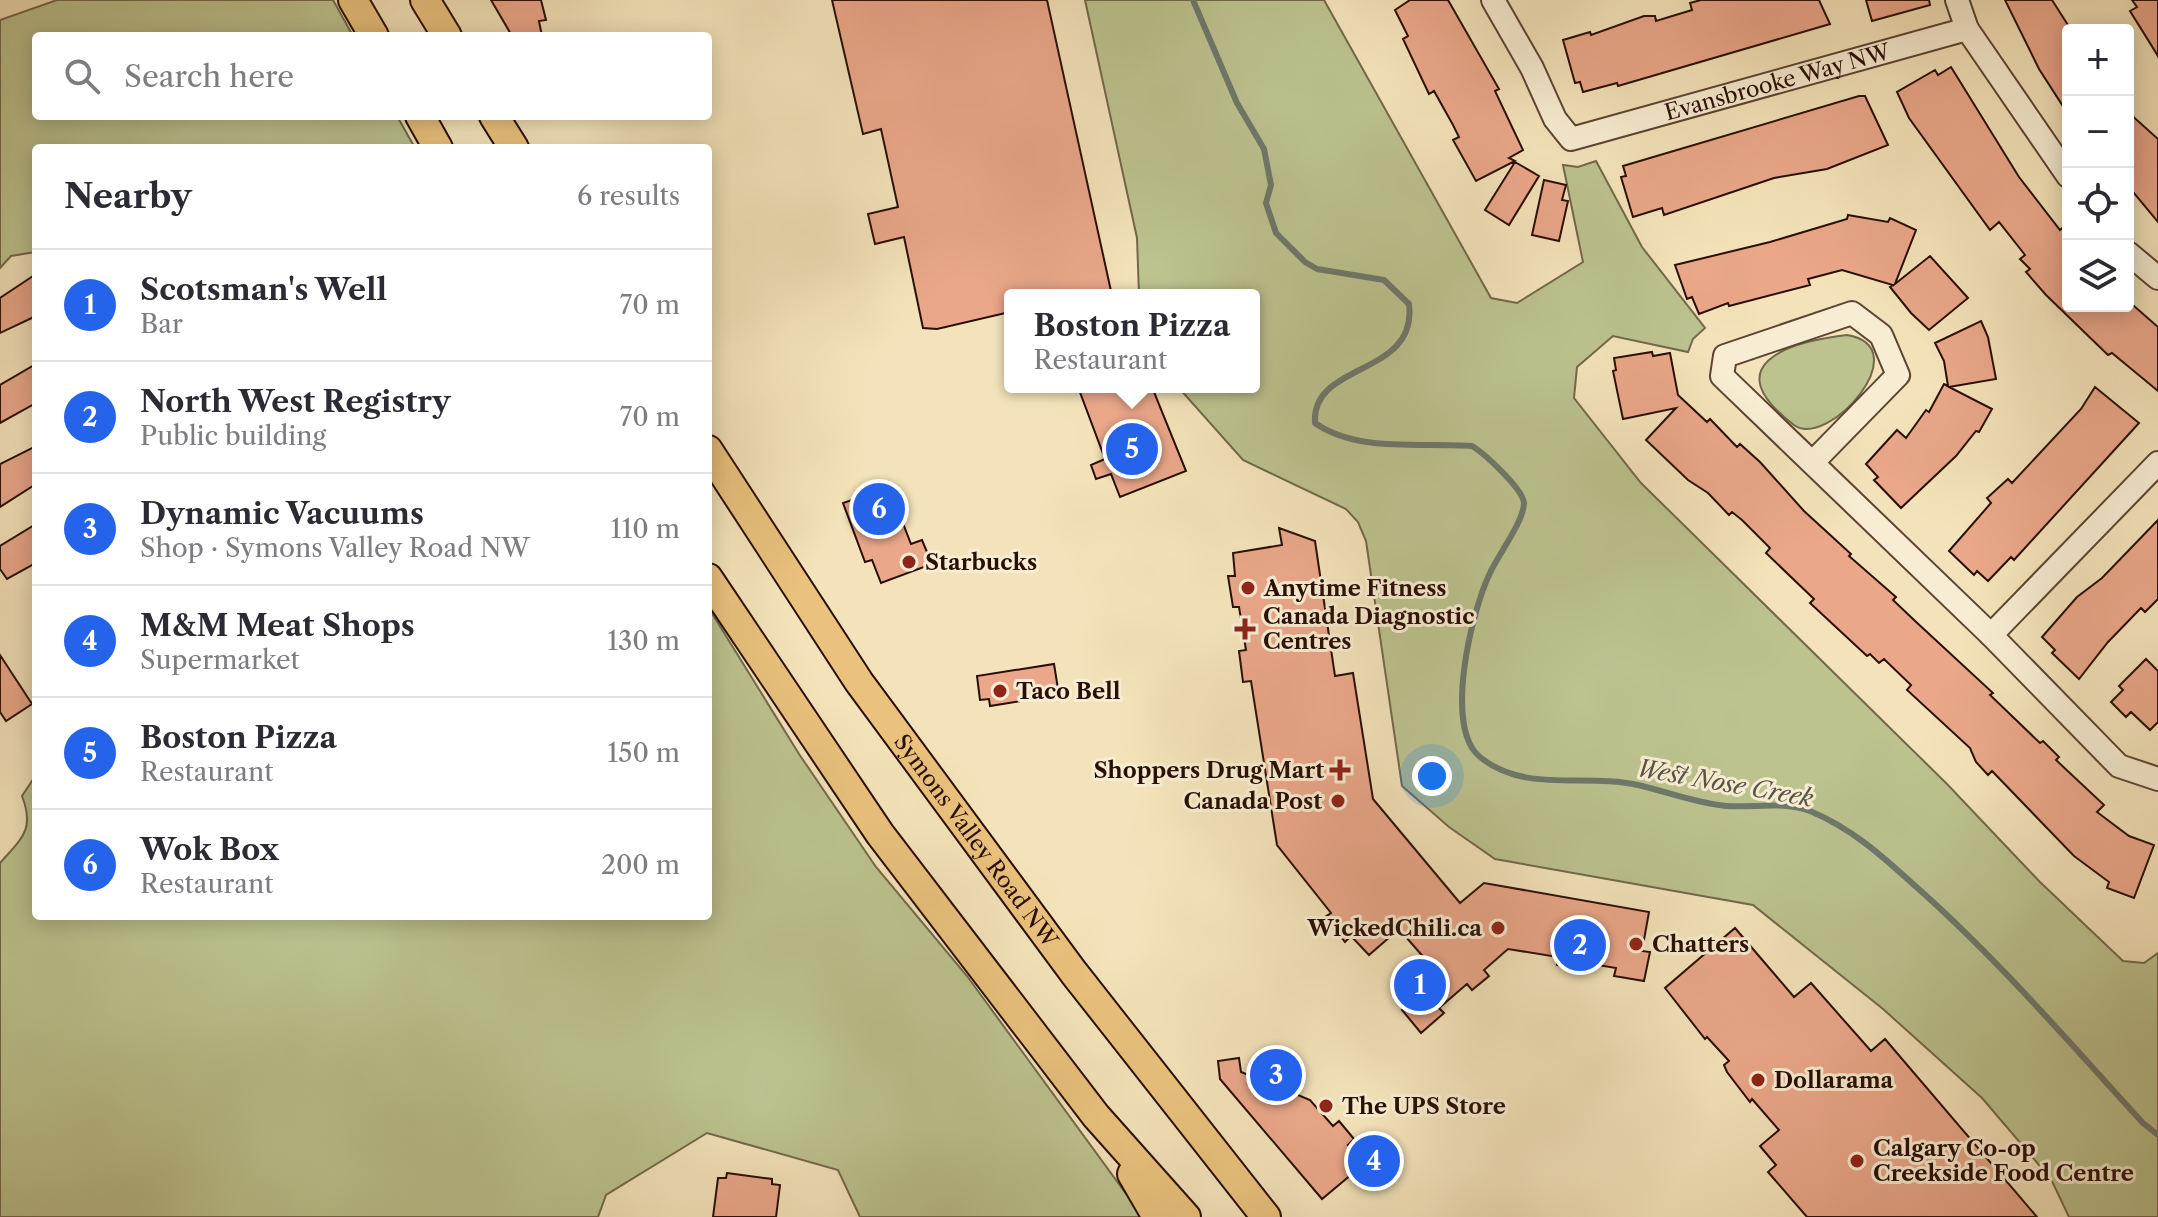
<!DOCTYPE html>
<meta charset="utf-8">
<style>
:root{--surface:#fff;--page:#f7f7f7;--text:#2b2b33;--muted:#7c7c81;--line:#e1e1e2;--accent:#2563eb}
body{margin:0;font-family:"Libre Caslon Text",serif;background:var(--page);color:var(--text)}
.controls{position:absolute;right:24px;top:24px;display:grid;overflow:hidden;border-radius:8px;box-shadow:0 4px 20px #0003}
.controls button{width:72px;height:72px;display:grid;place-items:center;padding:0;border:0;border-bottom:2px solid var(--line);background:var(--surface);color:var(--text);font:40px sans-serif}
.you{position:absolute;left:1432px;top:776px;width:28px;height:28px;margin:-20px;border:6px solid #fff;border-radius:50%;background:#1a73e8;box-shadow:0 0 0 12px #1a73e833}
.badge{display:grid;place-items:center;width:52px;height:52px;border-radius:50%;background:var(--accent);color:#fff;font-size:26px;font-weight:700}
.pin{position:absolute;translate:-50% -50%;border:4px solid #fff;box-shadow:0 2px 8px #0006}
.popup{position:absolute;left:1004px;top:289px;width:256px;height:104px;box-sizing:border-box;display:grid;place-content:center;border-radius:8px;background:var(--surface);filter:drop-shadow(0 2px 6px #0005);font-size:26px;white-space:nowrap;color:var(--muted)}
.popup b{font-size:30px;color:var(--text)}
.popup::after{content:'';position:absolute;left:50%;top:100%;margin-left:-16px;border:16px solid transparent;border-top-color:var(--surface)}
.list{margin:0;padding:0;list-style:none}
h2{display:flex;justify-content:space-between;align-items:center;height:104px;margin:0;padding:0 32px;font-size:34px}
h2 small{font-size:26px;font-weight:400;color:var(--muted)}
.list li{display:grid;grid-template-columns:52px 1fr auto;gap:24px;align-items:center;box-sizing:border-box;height:112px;padding:0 32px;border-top:2px solid var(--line)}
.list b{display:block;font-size:30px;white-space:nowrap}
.list p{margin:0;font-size:26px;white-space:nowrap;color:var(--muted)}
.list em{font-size:26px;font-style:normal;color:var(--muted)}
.icon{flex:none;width:44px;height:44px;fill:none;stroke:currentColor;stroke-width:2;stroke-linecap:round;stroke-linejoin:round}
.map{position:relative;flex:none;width:2158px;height:1217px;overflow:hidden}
.search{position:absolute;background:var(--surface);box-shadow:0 4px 20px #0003;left:32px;top:32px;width:680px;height:88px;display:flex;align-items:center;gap:20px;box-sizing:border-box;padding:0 28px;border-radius:8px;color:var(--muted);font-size:30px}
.panel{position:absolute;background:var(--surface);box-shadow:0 4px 20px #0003;left:32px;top:144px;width:680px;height:776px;border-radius:8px}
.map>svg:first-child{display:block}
.green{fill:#bcc38f;stroke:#72684a;stroke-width:2}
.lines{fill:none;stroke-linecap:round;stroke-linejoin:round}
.stream{stroke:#6e786b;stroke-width:6}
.building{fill:#eaa78a;stroke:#290e05;stroke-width:2}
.minor-casing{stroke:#5c4332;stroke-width:26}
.major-casing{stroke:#290e05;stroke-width:32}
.minor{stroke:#f8edd2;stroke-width:22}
.major{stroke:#eac27d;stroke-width:28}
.poi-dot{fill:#8f2418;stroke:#f8edd2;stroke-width:3}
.labels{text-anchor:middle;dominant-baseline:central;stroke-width:6;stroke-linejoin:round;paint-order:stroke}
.street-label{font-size:22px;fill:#290e05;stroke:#f8edd2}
.poi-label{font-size:22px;font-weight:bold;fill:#290e05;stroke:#f8edd2;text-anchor:start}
.water-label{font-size:24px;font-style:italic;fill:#575449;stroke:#f8edd2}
</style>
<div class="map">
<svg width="2158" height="1217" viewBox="0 0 2158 1217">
<rect width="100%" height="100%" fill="#f4e3ba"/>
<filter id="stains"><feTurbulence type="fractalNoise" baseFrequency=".0025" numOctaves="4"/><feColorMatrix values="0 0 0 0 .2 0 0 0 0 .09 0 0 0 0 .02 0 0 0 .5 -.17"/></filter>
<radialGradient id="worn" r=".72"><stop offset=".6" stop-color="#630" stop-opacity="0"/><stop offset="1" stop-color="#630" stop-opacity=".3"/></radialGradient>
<path class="green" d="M57,0H333L353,36H36V116H397L415,148H36V252L11,256L0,268V20Z
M1085,0H1324L1491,298L1517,303L1583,262L1563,165L1578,167L1596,161L1642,247L1705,328L1693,339L1688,352L1613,336L1577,367L1574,398L1641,483L1947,784L2040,882L2123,961L2144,963L2158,953V1217H2069L2051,1179L1982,1098L1883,1009L1753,905L1495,859L1449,827L1402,786L1366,541L1358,522L1346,509L1243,460L1178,387H1254V295H1139L1137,238Z
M1847,335C1919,347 1828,450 1794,425C1716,366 1786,342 1847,335Z
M708,607L799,754L876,867L967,976L1143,1217H860L838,1170L707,1133L606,1195L598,1217H0V863C22,838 35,830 22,796L36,775V916H708Z"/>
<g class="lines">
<path class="stream" d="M1193,0L1237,103L1264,149L1271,185L1266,203L1276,233L1305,262L1317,269L1384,280L1409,304C1418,377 1311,361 1315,423C1357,453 1423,442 1472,446C1484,453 1523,489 1524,503C1524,521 1498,555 1490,573C1472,610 1443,727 1480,757C1525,794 1587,773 1638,785C1668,792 1695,803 1726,806C1752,808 1785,801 1810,811C1851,828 1881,855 1913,884C1996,957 2068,1041 2143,1123L2158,1135"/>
</g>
<path class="building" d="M491,0H541L546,20L539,21L542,36H512Z
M832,0H1047L1111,291L1094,295H1010V312L937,329L923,328L904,237L875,244L868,214L898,207L881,129L863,134Z
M1410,0H1448L1499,89L1495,91L1523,150L1509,158L1515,161L1476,181L1453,140L1459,137L1453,125L1434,91L1429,94L1403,39L1408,36L1395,10Z
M1701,0H1819L1830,24L1618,86L1617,83L1583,92L1580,82L1575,83L1563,40L1590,32L1591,35L1644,16H1655L1656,21L1692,10L1690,3Z
M1866,0H1929L1930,5L1872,21Z
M2005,0H2052L2068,25V114L2039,69Z
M2132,0H2158V56L2130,11L2137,7Z
M1951,67L2019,177L2060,230L2068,223V306H2134L2158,327V391L2112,353L2108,355L2046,295L2026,272L2030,269L2020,259L2025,255L1999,222L1990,230L1909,118L1897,92L1935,70L1938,75Z
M1859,96H1865L1888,145L1827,169L1774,178L1664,215L1662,208L1633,217L1621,177L1626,176L1623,166Z
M2128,112L2158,139V222L2128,186Z
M1515,162L1539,176L1509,225L1485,210Z
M1544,180L1566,185L1562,200L1568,201L1559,241L1532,235Z
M1848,215L1888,222L1890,218L1916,230L1895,284L1930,256L1968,298L1929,330L1911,313L1890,287L1893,285L1842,270L1808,279L1810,285L1729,306L1728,303L1699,314L1692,297L1687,299L1675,265L1770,242L1847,219Z
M36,274V316L0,333V298Z
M1981,321L1988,337L1996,379L1949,387L1992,409L1979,432L1976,431L1956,456L1901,508L1874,480L1878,477L1866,464L1897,430L1906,438L1926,410L1929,412L1944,384L1948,386L1944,361L1935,343Z
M1652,352L1653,356L1670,353L1678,395L1707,422L1710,419L1737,447L1740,444L1760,462L1804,511L1851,554L1849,556L1896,597L1893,600L1914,620L1993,693L1990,695L2040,743L2043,741L2059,757L2056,760L2104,805L2097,812L2129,836L2154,845L2134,898L2107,888L2109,882L2074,856L1992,771L1988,775L1976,762L1970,748L1907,690L1911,685L1884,659L1879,663L1870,654L1867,656L1810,603L1814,599L1766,553L1770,548L1742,520L1732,512L1729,515L1708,493L1688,480L1646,440L1676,408L1623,419L1613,371L1616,370L1614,358Z
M36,364V403L0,423V385Z
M1078,387H1152L1186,471L1120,497L1111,474L1096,479L1091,465L1105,459Z
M2095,387L2139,423L2014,560L2011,557L1988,581L1977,571L1974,575L1949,551L1991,503L1987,498L2008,479L2012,483L2081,409Z
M36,446V484L0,507V464Z
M875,492L883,513L897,508L911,544L922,540L932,564L881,583L872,560L865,562L843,503Z
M2158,520V599L2145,612L2141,608L2108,642L2079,679L2052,653L2055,650L2042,637L2077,597L2102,578Z
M36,524V563L7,579L0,569V546Z
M1279,528L1315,541L1335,676L1353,673L1373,799L1460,903L1484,883L1649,912L1642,951L1650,952L1644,981L1614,976L1616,968L1580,962L1579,969L1557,965L1558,957L1508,949L1484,970L1489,976L1472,990L1467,984L1439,1008L1444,1013L1421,1033L1402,1010L1408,1005L1393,988L1426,960L1399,929L1369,955L1351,936L1345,942L1325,917L1331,913L1277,845L1251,681L1243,682L1239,651L1246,650L1239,607H1233L1228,576H1235L1233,553L1282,545Z
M0,655L32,704L6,721L0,712Z
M2146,659L2158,671V722L2150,730L2131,712L2126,717L2111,702L2123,690L2119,686Z
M1054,664L1059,695L990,706L989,699L980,700L977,676Z
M1735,928L1794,997L1811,983L1871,1051L1885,1039L2037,1217H1807L1768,1172L1776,1165L1760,1146L1779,1130L1752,1099L1750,1102L1727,1072L1724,1065L1729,1061L1707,1037L1705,1039L1665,988Z
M1239,1058L1241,1072L1264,1081L1268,1073L1290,1081L1286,1090L1310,1100L1333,1126L1339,1121L1354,1139L1348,1145L1364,1164L1322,1199L1220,1079L1218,1061Z
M727,1173L772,1179V1184L780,1185L776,1217H713L718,1178H726Z"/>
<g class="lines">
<defs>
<g id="minor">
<path id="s1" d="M1493,0L1532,68L1555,119L1571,139L1967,29"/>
<path d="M1957,0L1967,29L2068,176"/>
<path d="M2128,253L2158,278"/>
<path d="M1813,462L1898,375L1881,335L1852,313L1725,356L1722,376L1991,635L2119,766L2158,779"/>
<path d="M1991,635L2158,463"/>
</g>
<g id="major">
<path d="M353,0L374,36"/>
<path d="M425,0L447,36"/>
<path d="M420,116L438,148"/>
<path d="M494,116L514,148"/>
<path id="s2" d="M708,450L859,682L1074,973L1266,1217"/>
<path d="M708,578L880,834L1096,1116L1186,1217"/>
<path d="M1132,1174L1157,1217"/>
</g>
</defs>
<use href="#minor" class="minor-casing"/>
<use href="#major" class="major-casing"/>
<use href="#minor" class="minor"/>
<use href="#major" class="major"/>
</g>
<g class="poi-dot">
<circle cx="909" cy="562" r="8"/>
<circle cx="1248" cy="588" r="8"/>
<path d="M1241 617h8v8h8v8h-8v8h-8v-8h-8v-8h8z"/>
<circle cx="1000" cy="691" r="8"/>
<path d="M1336 758h8v8h8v8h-8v8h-8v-8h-8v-8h8z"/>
<circle cx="1338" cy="801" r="8"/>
<circle cx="1498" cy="928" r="8"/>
<circle cx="1636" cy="944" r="8"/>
<circle cx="1758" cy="1080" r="8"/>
<circle cx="1326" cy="1106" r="8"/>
<circle cx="1857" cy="1161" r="8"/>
</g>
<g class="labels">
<g class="street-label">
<text stroke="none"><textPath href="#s1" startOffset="374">Evansbrooke Way NW</textPath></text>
<text stroke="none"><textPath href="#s2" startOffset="474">Symons Valley Road NW</textPath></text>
</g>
<g class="poi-label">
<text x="925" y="562">Starbucks</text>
<text x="1264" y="588">Anytime Fitness</text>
<text x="1263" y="616">Canada Diagnostic<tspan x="1263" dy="25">Centres</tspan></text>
<text x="1016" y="691">Taco Bell</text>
<text x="1324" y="770" text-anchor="end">Shoppers Drug Mart</text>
<text x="1322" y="801" text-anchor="end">Canada Post</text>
<text x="1482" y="928" text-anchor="end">WickedChili.ca</text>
<text x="1652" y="944">Chatters</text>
<text x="1774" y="1080">Dollarama</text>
<text x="1342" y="1106">The UPS Store</text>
<text x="1873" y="1148">Calgary Co-op<tspan x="1873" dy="25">Creekside Food Centre</tspan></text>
</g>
<g class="water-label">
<text transform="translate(1725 783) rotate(10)">West Nose Creek</text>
</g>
</g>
<rect width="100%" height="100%" filter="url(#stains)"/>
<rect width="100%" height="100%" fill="url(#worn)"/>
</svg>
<div class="controls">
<button>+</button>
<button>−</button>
<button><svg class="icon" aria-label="locate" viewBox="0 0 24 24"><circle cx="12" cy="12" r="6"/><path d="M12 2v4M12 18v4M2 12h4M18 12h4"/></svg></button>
<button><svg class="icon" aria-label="layers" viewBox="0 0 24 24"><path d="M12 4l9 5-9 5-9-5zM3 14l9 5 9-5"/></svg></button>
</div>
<div class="you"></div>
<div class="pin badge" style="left:1420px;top:985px">1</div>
<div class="pin badge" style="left:1580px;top:945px">2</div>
<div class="pin badge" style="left:1276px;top:1075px">3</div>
<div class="pin badge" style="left:1374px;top:1161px">4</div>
<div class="pin badge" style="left:1132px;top:449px">5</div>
<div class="popup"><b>Boston Pizza</b>Restaurant</div>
<div class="pin badge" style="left:879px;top:509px">6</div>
<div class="search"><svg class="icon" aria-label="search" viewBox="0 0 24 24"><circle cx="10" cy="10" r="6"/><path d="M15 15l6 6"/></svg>Search here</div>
<section class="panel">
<h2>Nearby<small>6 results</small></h2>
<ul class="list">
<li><span class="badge">1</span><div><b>Scotsman's Well</b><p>Bar</p></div><em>70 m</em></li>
<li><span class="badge">2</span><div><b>North West Registry</b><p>Public building</p></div><em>70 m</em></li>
<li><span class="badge">3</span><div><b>Dynamic Vacuums</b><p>Shop · Symons Valley Road NW</p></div><em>110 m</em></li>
<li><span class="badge">4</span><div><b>M&amp;M Meat Shops</b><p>Supermarket</p></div><em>130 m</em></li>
<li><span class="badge">5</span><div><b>Boston Pizza</b><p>Restaurant</p></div><em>150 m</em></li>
<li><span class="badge">6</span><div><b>Wok Box</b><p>Restaurant</p></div><em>200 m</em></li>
</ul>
</section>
</div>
